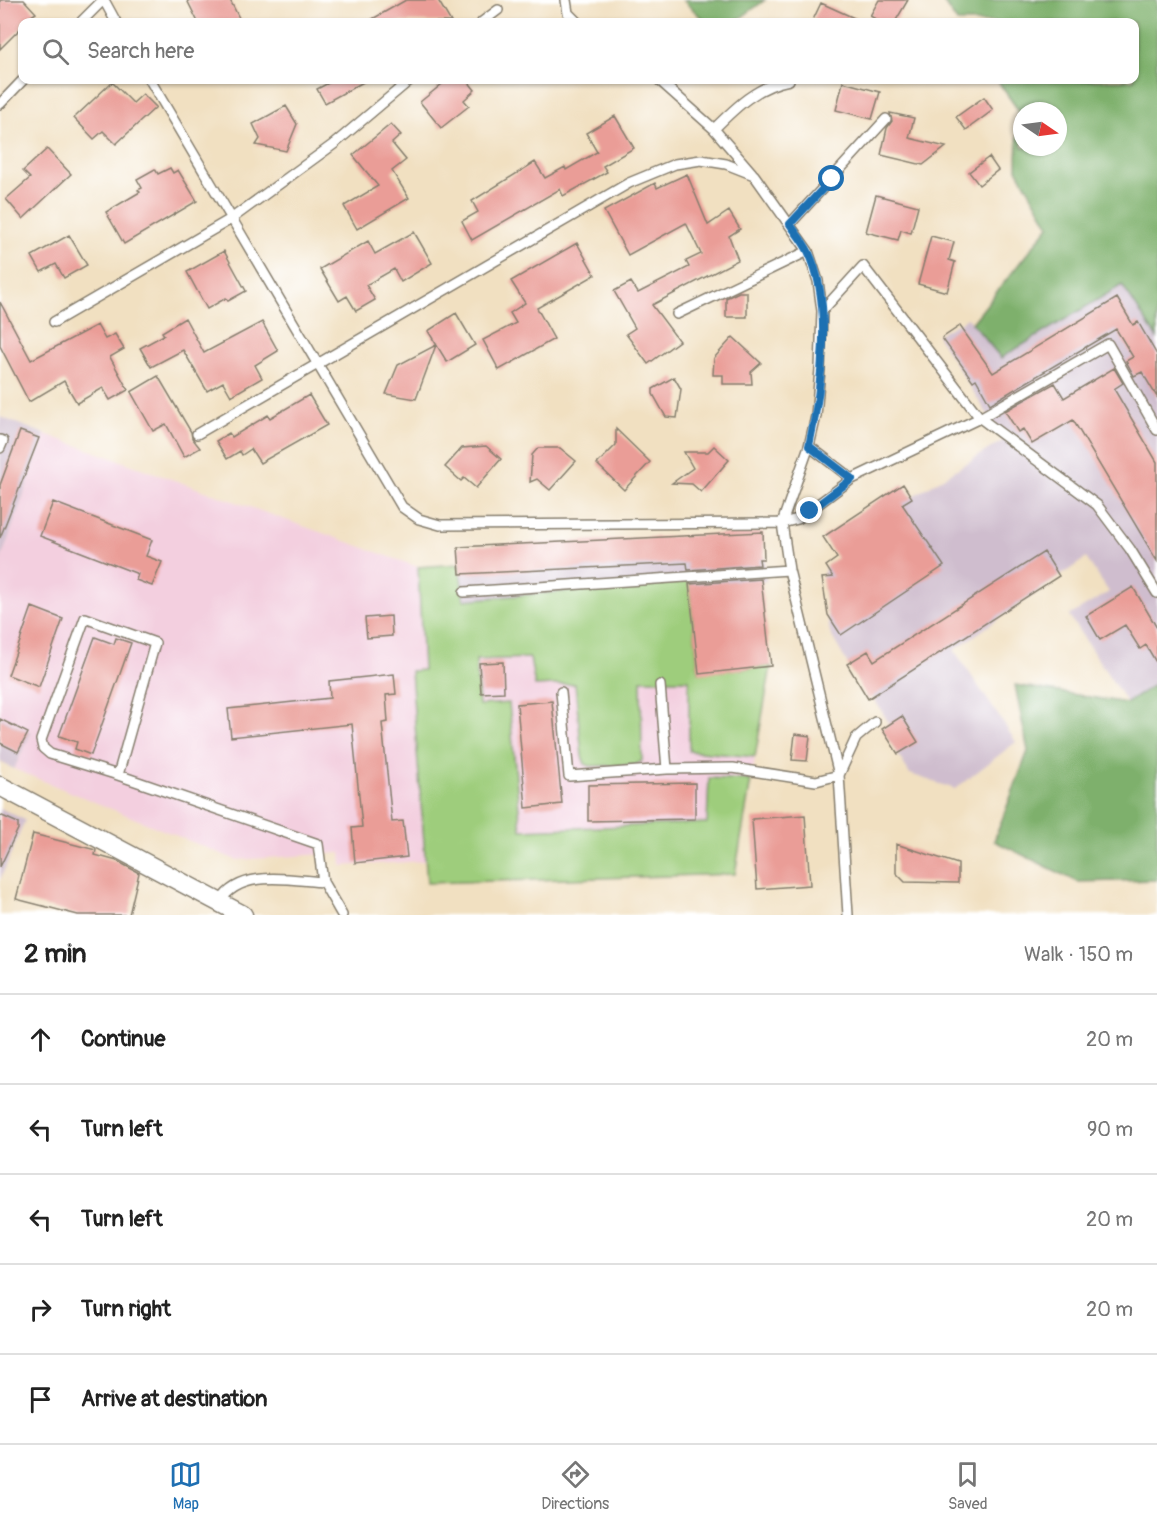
<!DOCTYPE html>
<meta charset="utf-8">
<style>
:root{--surface:#fff;--page:#f2f2f2;--text:#222;--muted:#767676;--line:#e0e0e0;--accent:#1f6fb2}
body{margin:0;font-family:Pangolin,sans-serif;background:var(--page);color:var(--text)}
.compass{position:absolute;left:1013px;top:102px;width:54px;height:54px;border-radius:50%;background:var(--surface);box-shadow:0 2px 4px #0004;rotate:103deg}
.stop{position:absolute;width:18px;height:18px;margin:-14px;border:4px solid #1f6fb2;border-radius:50%;background:#fff}
.stop.end{background:#1f6fb2;border-color:#fff;box-shadow:0 2px 6px #0008}
.list{margin:0;padding:0;list-style:none}
h2{display:flex;justify-content:space-between;align-items:center;height:78px;margin:0;padding:0 24px;font-size:26px}
h2 small{font-size:20px;font-weight:400;color:var(--muted)}
.list li{display:grid;grid-template-columns:39px 1fr auto;gap:18px;align-items:center;box-sizing:border-box;height:90px;padding:0 24px;border-top:2px solid var(--line)}
.list b{display:block;font-size:22px;white-space:nowrap}
.list em{font-size:20px;font-style:normal;color:var(--muted)}
.icon{flex:none;width:33px;height:33px;fill:none;stroke:currentColor;stroke-width:2;stroke-linecap:round;stroke-linejoin:round}
.map{position:relative;flex:none;width:1157px;height:915px;overflow:hidden}
.search{position:absolute;background:var(--surface);box-shadow:0 2px 4px #0004;left:18px;right:18px;top:18px;height:66px;display:flex;align-items:center;gap:15px;box-sizing:border-box;padding:0 21px;border-radius:12px;color:var(--muted);font-size:22px}
.sheet{height:528px;background:var(--surface)}
nav{display:flex;justify-content:space-around;align-items:center;box-sizing:border-box;height:84px;border-top:2px solid var(--line);background:var(--surface);font-size:16px;color:var(--muted)}
nav a{display:grid;justify-items:center;gap:3px}
nav .on{color:var(--accent)}
.map>svg:first-child{display:block}
.built{fill:#f3cfdf}
.industrial{fill:#cfbdce}
.green{fill:#9ecd7c;stroke:#5d744c;stroke-width:1.5}
.forest{fill:#7eb06c;stroke:#4d6644;stroke-width:1.5;fill-rule:evenodd}
.building{fill:#ea9d97}
.lines{fill:none;stroke-linecap:round;stroke-linejoin:round}
.service-casing{stroke:#867e6e;stroke-width:12}
.minor-casing{stroke:#867e6e;stroke-width:21}
.service{stroke:#fff;stroke-width:9}
.minor{stroke:#fff;stroke-width:18}
.route{stroke:#1f6fb2;stroke-width:8}
</style>
<div class="map">
<svg width="1157" height="915" viewBox="0 0 1157 915">
<rect width="100%" height="100%" fill="#fff"/>
<filter id="ink" filterUnits="userSpaceOnUse"><feTurbulence type="fractalNoise" baseFrequency=".0167" numOctaves="2"/><feDisplacementMap in="SourceGraphic" scale="12" xChannelSelector="R" yChannelSelector="G"/><feConvolveMatrix kernelMatrix="1 2 1 2 8 2 1 2 1" color-interpolation-filters="sRGB"/></filter>
<filter id="wash" filterUnits="userSpaceOnUse"><feTurbulence type="fractalNoise" baseFrequency=".008" numOctaves="4" result="noise"/><feDisplacementMap in="SourceGraphic" scale="24" xChannelSelector="R" yChannelSelector="G"/><feGaussianBlur stdDeviation="1.35" result="paint"/><feColorMatrix in="noise" values="0 0 0 0 0 0 0 0 0 0 0 0 0 0 0 0 0 1.4 0 .05"/><feComposite in="paint" operator="in"/></filter>
<g filter="url(#wash)">
<rect width="100%" height="100%" fill="#f1e0c1"/>
<path class="built" d="M45,434L418,567L459,564L460,574L771,666L735,874L427,883L425,861L342,866L341,853L236,860L14,769L31,733L0,717V562Z"/>
<path class="industrial" d="M1122,285L1157,338V683L1127,703L1069,616L1109,592L1086,558L954,650L1016,742L955,789L910,774L882,729L889,723L873,697L868,699L830,633L822,578L826,566L837,558L823,537L903,484L912,497L1004,440L937,335L968,318L1001,358Z
M0,417L45,434L0,562Z
M763,532L766,581L761,582L771,666L699,674L689,581L464,600L458,547Z
M0,717L31,733L14,769L0,762Z
M0,808L25,820L0,880Z"/>
<path class="green" d="M459,564L464,600L689,581L699,673L771,666L755,757L689,751V680H641L642,761L635,765L590,766L585,764L582,756L575,684L535,686L530,658L476,660L479,705L509,703L521,830L707,823L709,778L751,780L735,874L427,883L411,671L423,670L418,567Z"/>
<path class="forest" d="M683,0H765L735,22H706Z
M1157,0V338L1122,285L1001,358L972,323L1049,226L1017,169L1018,110L997,80H1134V22H957L942,0ZM1022,111H1058V147H1022Z
M1157,683V880L1078,882L994,841L1028,751L1015,685L1127,703Z"/>
<g id="blocks">
<path class="building" d="M0,0H24L36,13L22,22V27L0,49Z
M187,0H230L241,22H198Z
M406,0H438L451,22H367Z
M879,0H908L895,22H881L870,16Z
M821,3L863,22H812Z
M334,80H367L325,103L317,89Z
M447,80H467L475,90L464,100L469,106L441,128L420,102Z
M112,82L133,103L143,94L156,107L116,144L103,131L94,139L74,118Z
M843,82L880,92L872,119L836,110Z
M984,97L993,110L966,130L956,117Z
M286,106L297,124L286,151L256,145L260,139L253,124Z
M890,113L914,118L909,138L946,147L923,165L881,155L887,128L892,121Z
M615,116L634,148L603,166L607,172L563,196L560,189L472,240L462,221L478,212L472,201L535,162L545,178L565,167L566,170L597,152L586,133Z
M391,124L401,135L392,143L406,160L392,171L409,198L357,229L344,206L378,186L353,155Z
M47,149L71,174L23,219L6,199L30,178L23,171Z
M989,157L998,170L979,185L969,172Z
M170,168L173,173L178,170L197,201L124,244L106,212L140,192L138,190L142,188L137,179L155,169L158,174Z
M687,174L708,225L729,211L740,229L729,236L738,260L652,305L679,341L648,364L626,334L635,328L614,291L631,282L638,293L689,267L686,261L701,254L686,223L628,255L604,211L655,183L657,188Z
M876,195L918,206L911,233L901,230L898,240L866,232Z
M414,232L432,263L401,282L394,269L366,285L375,300L356,311L347,296L339,301L320,269L368,241L375,254Z
M69,235L87,265L64,278L56,264L41,272L32,256Z
M931,236L954,242L949,260L955,262L947,292L918,284Z
M577,243L595,275L537,308L554,339L499,370L483,340L516,323L510,313L525,303L511,281Z
M224,251L246,291L228,301L226,298L207,309L187,272Z
M739,292H747V317H726V298Z
M1117,298L1133,325L1138,322L1157,355V397L1142,372L1134,376L1126,361L1133,357L1116,329L990,404L976,379L973,381L942,338L960,326L993,373Z
M0,302L31,360L97,325L105,339L115,334L124,349L110,357L128,390L110,400L103,388L77,403L64,381L29,402L0,346Z
M456,313L475,345L447,362L428,331Z
M185,318L204,353L262,322L278,351L255,365L262,378L231,396L223,382L207,391L183,350L151,367L140,348L164,335L162,332Z
M733,337L761,363L751,372L752,384H723V375H713L714,358Z
M436,345L416,399L386,394L398,365Z
M1114,368L1123,383L1114,389L1157,462V561L1073,420L1032,444L1023,429L1018,432L1005,411L1055,383L1064,398Z
M158,376L191,432L192,438L200,448L184,457L166,424L153,431L131,392Z
M674,377L681,389L677,418L666,417L653,394V389Z
M309,395L327,425L260,463L251,449L242,455L240,451L227,459L216,441L229,433L232,437L268,415L270,418Z
M616,429L650,462L624,490L597,464L616,445Z
M20,431L39,438L0,538V485Z
M486,446L501,459L476,488L464,478L461,481L445,467L462,448Z
M714,446L729,460L701,492L692,484L672,483L693,468L684,452H708Z
M538,448H560L576,461L550,490L537,479L530,482L532,455Z
M903,484L912,498L902,504L944,566L841,635L828,615L822,578L833,577L826,566L837,558L823,537Z
M53,502L152,540L146,556L162,562L152,586L136,580L138,574L40,536Z
M763,532L764,559H759L760,565L688,570L687,563L460,574L458,547Z
M1044,552L1059,576L868,699L847,664L868,651L874,661Z
M761,579L771,666L699,674L689,584Z
M1133,587L1157,628V664L1146,645L1140,649L1125,625L1100,640L1086,616Z
M32,607L63,619L39,687L8,675Z
M391,616L392,636L367,638L365,618Z
M95,637L114,644L116,638L131,643L91,755L75,749L77,742L59,736Z
M503,662L504,692L481,693L479,663Z
M394,674L396,694L386,695L388,722L382,723L392,822L403,821L407,857L355,863L352,828L362,827L352,724L231,737L228,709L330,698L329,681Z
M552,701L562,804L526,808L517,704Z
M902,716L918,742L898,754L882,729Z
M0,719L28,733L18,752L0,743Z
M795,734L810,736L807,761L792,760Z
M695,783V819L588,821V785Z
M0,815L18,823V829L0,867Z
M805,815L810,885L757,889L752,819Z
M33,834L96,850L95,855L117,861L139,873L129,915H78L16,899Z
M896,844L958,864V883L905,882L896,873Z"/>
</g>
</g>
<g filter="url(#ink)">
<use href="#blocks" fill-opacity="0" stroke="#867e6e" stroke-width="1.5"/>
<g class="lines">
<defs>
<path id="service" d="M104,0L116,22
M566,0L568,13L577,22
M81,22L103,0
M482,22L498,10
M150,80L402,507L419,519L440,525L782,523L789,570L839,775L848,915
M659,80L714,129L752,173
M0,104L23,80
M714,129C736,107 757,86 789,80
M790,224L886,119
M822,311L863,266L980,418L1108,344L1157,430
M677,314L808,251
M54,322L231,219L334,144L410,80
M197,434L629,183L675,164L701,160L726,164L754,175L808,251L818,281L822,311L820,369L816,416L809,446L782,523
M0,440L3,441L0,448
M809,446L852,479L980,418L1097,505L1130,549L1157,593
M782,523L798,519L852,479
M464,592L789,570
M660,685L667,769
M561,692L569,776L667,769L733,768L816,781L839,775L856,738L875,722
M118,775L50,754L43,748L41,740L85,618L155,643L118,775L318,844L323,882L342,915
M220,902C240,868 291,880 323,882"/>
<path id="minor" d="M0,786L243,915"/>
</defs>
<use href="#service" class="service-casing"/>
<use href="#minor" class="minor-casing"/>
<use href="#service" class="service"/>
<use href="#minor" class="minor"/>
</g>
</g>
<g class="lines" filter="url(#ink)">
<path class="route" d="M810,511L852,479L809,446C821,391 834,303 808,251C803,241 796,233 790,224L832,179"/>
</g>
</svg>
<svg class="compass" viewBox="-18 -18 36 36"><path d="M0-13l5 13h-10z" fill="#e53935"/><path d="M0 13l5-13h-10z" fill="#767676"/></svg>
<div class="stop" style="left:832px;top:179px"></div>
<div class="stop end" style="left:810px;top:511px"></div>
<div class="search"><svg class="icon" aria-label="search" viewBox="0 0 24 24"><circle cx="10" cy="10" r="6"/><path d="M15 15l6 6"/></svg>Search here</div>
</div>
<section class="sheet">
<h2>2 min<small>Walk · 150 m</small></h2>
<ul class="list">
<li><svg class="icon" aria-label="ahead" viewBox="0 0 24 24"><path d="M12 20V5M6 11l6-6 6 6"/></svg><div><b>Continue</b></div><em>20 m</em></li>
<li><svg class="icon" aria-label="left" viewBox="0 0 24 24"><path d="M17 20v-9H6M10 6l-5 5 5 5"/></svg><div><b>Turn left</b></div><em>90 m</em></li>
<li><svg class="icon" aria-label="left" viewBox="0 0 24 24"><path d="M17 20v-9H6M10 6l-5 5 5 5"/></svg><div><b>Turn left</b></div><em>20 m</em></li>
<li><svg class="icon" aria-label="right" viewBox="0 0 24 24"><path d="M7 20v-9h11M14 6l5 5-5 5"/></svg><div><b>Turn right</b></div><em>20 m</em></li>
<li><svg class="icon" aria-label="arrive" viewBox="0 0 24 24"><path d="M6 21V4h12l-3 4 3 4H6"/></svg><div><b>Arrive at destination</b></div></li>
</ul>
</section>
<nav>
<a class="on"><svg class="icon" aria-label="map" viewBox="0 0 24 24"><path d="M3 6l6-2 6 2 6-2v14l-6 2-6-2-6 2zM9 4v14M15 6v14"/></svg>Map</a>
<a><svg class="icon" aria-label="directions" viewBox="0 0 24 24"><path d="M12 3l9 9-9 9-9-9zM9 14v-3h6M13 9l2 2-2 2"/></svg>Directions</a>
<a><svg class="icon" aria-label="saved" viewBox="0 0 24 24"><path d="M7 4h10v16l-5-4-5 4z"/></svg>Saved</a>
</nav>
